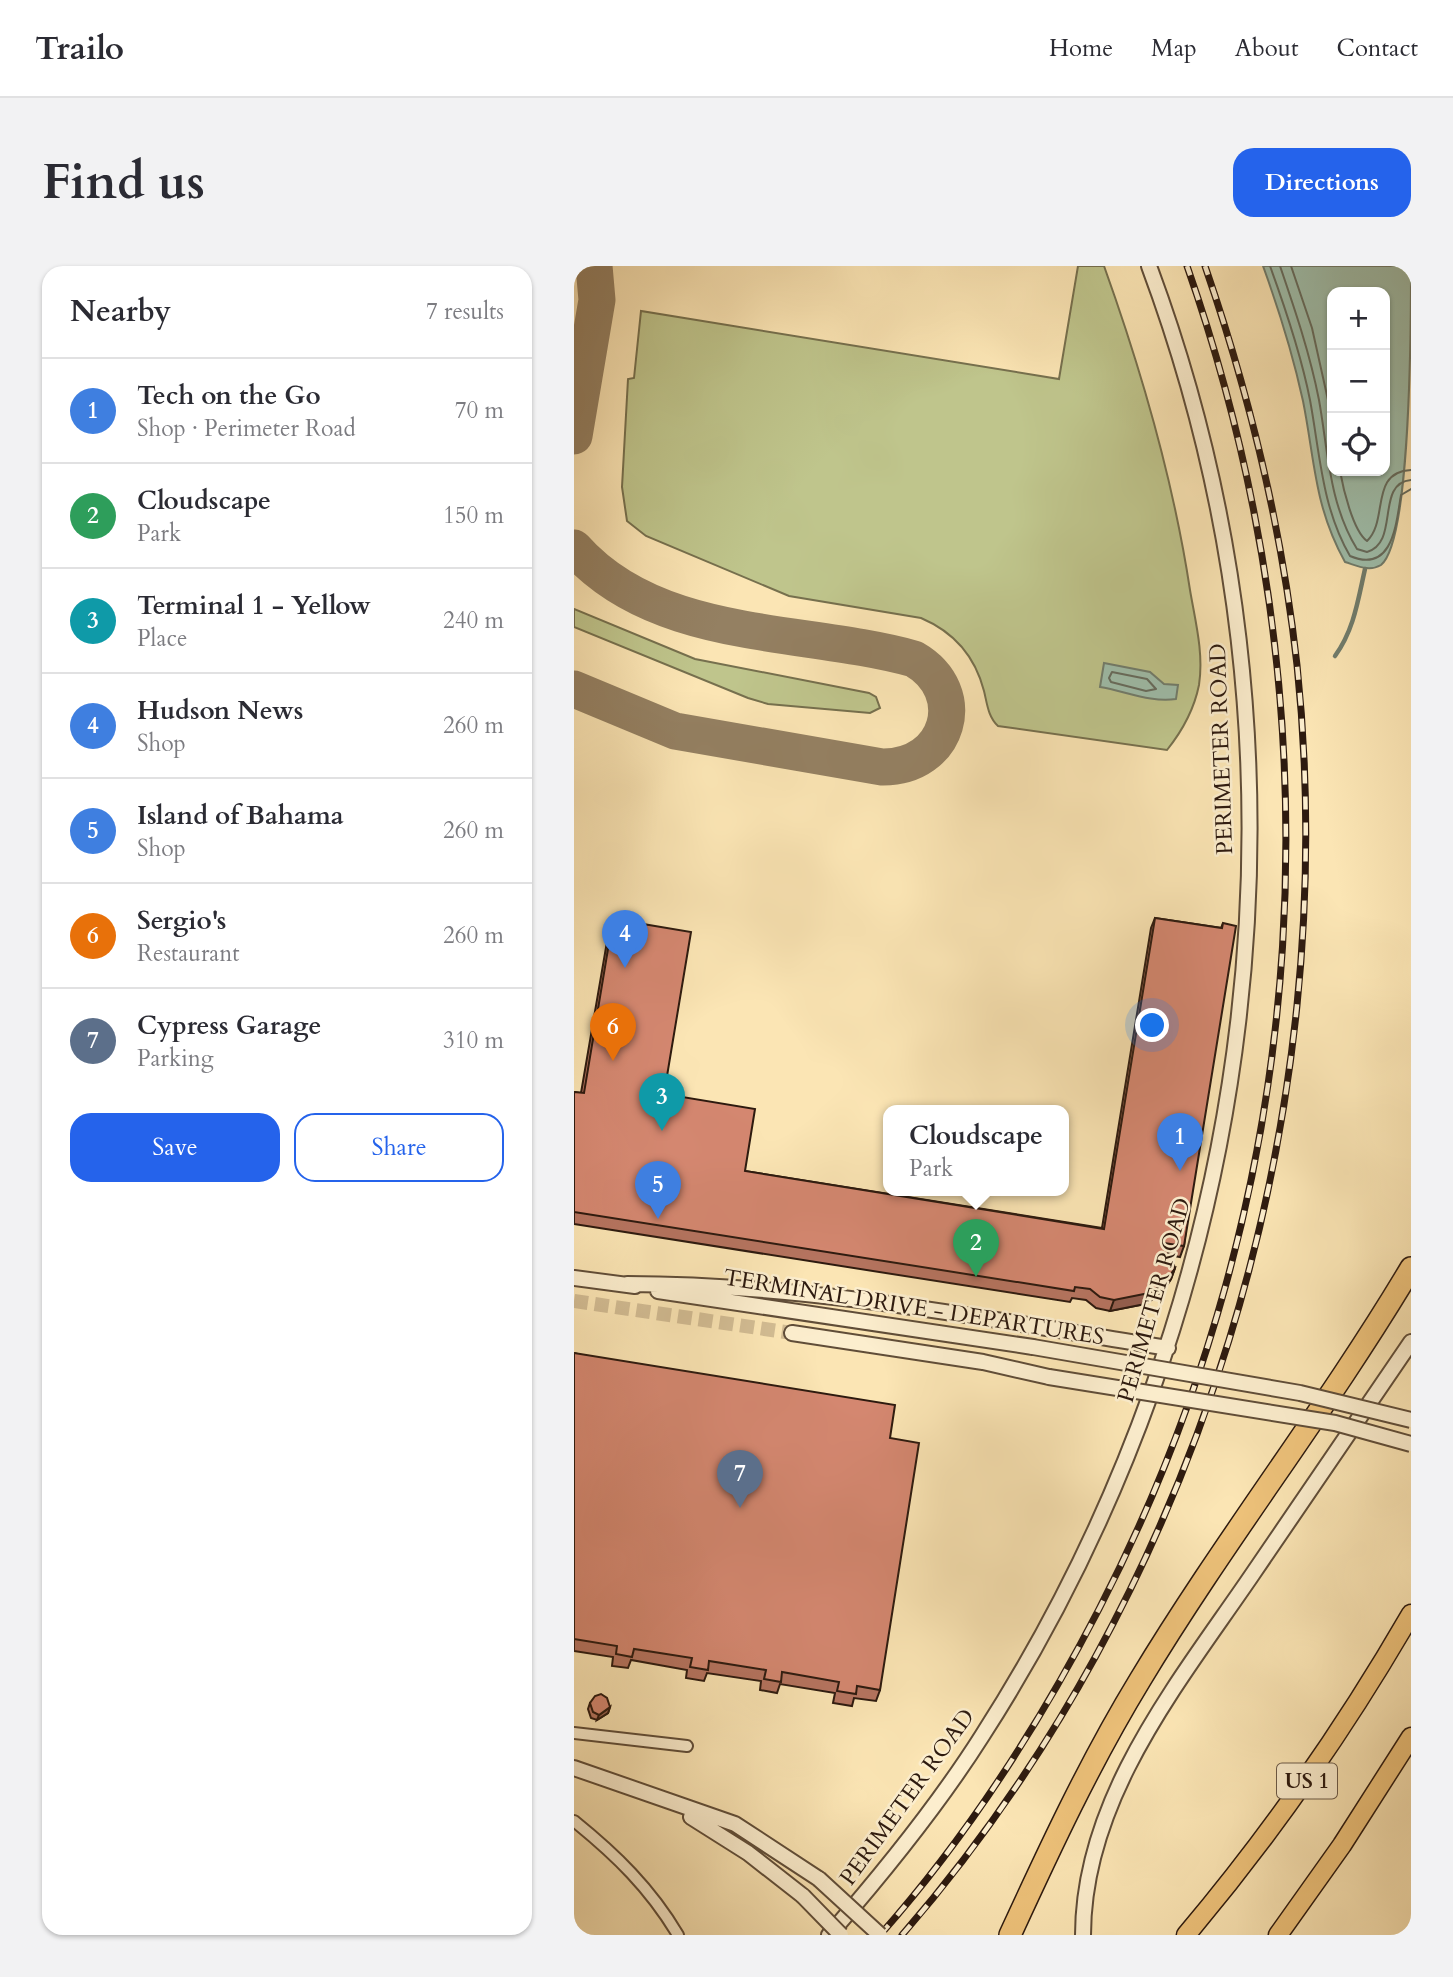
<!DOCTYPE html>
<meta charset="utf-8">
<style>
:root{--surface:#fff;--page:#f2f2f3;--text:#2b2b33;--muted:#7c7c81;--line:#e1e1e2;--accent:#2563eb}
body{margin:0;font-family:Cardo,serif;background:var(--page);color:var(--text)}
.controls{position:absolute;right:21px;top:21px;display:grid;overflow:hidden;border-radius:14px;box-shadow:0 2px 5px #0004}
.controls button{width:63px;height:63px;display:grid;place-items:center;padding:0;border:0;border-bottom:2px solid var(--line);background:var(--surface);color:var(--text);font:35px sans-serif}
.you{position:absolute;left:579px;top:760px;width:24px;height:24px;margin:-18px;border:5px solid #fff;border-radius:50%;background:#1a73e8;box-shadow:0 0 0 10px #1a73e833}
.badge{display:grid;place-items:center;width:46px;height:46px;border-radius:50%;background:var(--accent);color:#fff;font-size:23px;font-weight:700}
.pin{position:absolute;translate:-50% -58px;filter:drop-shadow(0 2px 4px #0008)}
.pin::after{content:'';position:absolute;top:37px;width:24px;height:21px;background:inherit;clip-path:polygon(0 0,100% 0,50% 100%)}
.popup{position:absolute;left:309px;top:839px;width:186px;height:91px;box-sizing:border-box;display:grid;place-content:center;border-radius:14px;background:var(--surface);filter:drop-shadow(0 2px 5px #0005);font-size:23px;white-space:nowrap;color:var(--muted)}
.popup b{font-size:26px;color:var(--text)}
.popup::after{content:'';position:absolute;left:50%;top:100%;margin-left:-14px;border:14px solid transparent;border-top-color:var(--surface)}
.list{margin:0;padding:0;list-style:none}
h2{display:flex;justify-content:space-between;align-items:center;height:91px;margin:0;padding:0 28px;font-size:30px}
h2 small{font-size:23px;font-weight:400;color:var(--muted)}
.list li{display:grid;grid-template-columns:46px 1fr auto;gap:21px;align-items:center;box-sizing:border-box;height:105px;padding:0 28px;border-top:2px solid var(--line)}
.list b{display:block;font-size:26px;white-space:nowrap}
.list p{margin:0;font-size:23px;white-space:nowrap;color:var(--muted)}
.list em{font-size:23px;font-style:normal;color:var(--muted)}
.actions{display:flex;gap:14px;padding:21px 28px}
.actions a{flex:1;padding:16px 0;border:2px solid var(--accent);border-radius:21px;text-align:center;font-size:24px;color:var(--accent)}
.actions .main{background:var(--accent);color:#fff}
.icon{flex:none;width:38px;height:38px;fill:none;stroke:currentColor;stroke-width:2;stroke-linecap:round;stroke-linejoin:round}
.map{position:relative;flex:none;width:837px;height:1669px;overflow:hidden;border-radius:21px}
header{display:flex;align-items:center;gap:42px;box-sizing:border-box;height:98px;padding:0 35px;background:var(--surface);border-bottom:2px solid var(--line)}
header strong{font-size:33px}
nav{display:flex;gap:38px;margin-inline-start:auto;font-size:24px}
.intro{display:flex;align-items:center;justify-content:space-between;box-sizing:border-box;height:168px;padding:0 42px}
h1{margin:0;font-size:49px}
.button{padding:18px 32px;border-radius:21px;background:var(--accent);color:#fff;font-size:24px;font-weight:700}
main{display:flex;gap:42px;padding:0 42px}
aside{flex:1;background:var(--surface);border-radius:21px;box-shadow:0 2px 5px #0004}
.map>svg:first-child{display:block}
.green{fill:#bfc58c;stroke:#76704e;stroke-width:2}
.water{fill:#9fbfac;stroke:#717d6d;stroke-width:2;fill-rule:evenodd}
.lines{fill:none;stroke-linecap:round;stroke-linejoin:round}
.shore{stroke:#666c5e;stroke-width:2}
.stream{stroke:#717d6d;stroke-width:4.5}
.taxiway{stroke:#948062;stroke-width:37}
.tertiary-tunnel{stroke:#d2bc93;stroke-width:14;stroke-dasharray:14 7;stroke-linecap:butt}
.minor-casing{stroke:#604d38;stroke-width:14}
.tertiary-casing{stroke:#604d38;stroke-width:18}
.primary-casing{stroke:#2d1a0f;stroke-width:21}
.motorway-casing{stroke:#2d1a0f;stroke-width:24}
.minor{stroke:#fceece;stroke-width:10}
.tertiary{stroke:#fceece;stroke-width:14}
.primary{stroke:#eec27a;stroke-width:18}
.motorway{stroke:#eec27a;stroke-width:21}
.rail-casing{stroke:#2d1a0f;stroke-width:7}
.rail{stroke:#fceece;stroke-width:4.5;stroke-dasharray:13;stroke-linecap:butt}
.tertiary-bridge-casing{stroke:#604d38;stroke-width:18;stroke-linecap:butt}
.tertiary-bridge{stroke:#fceece;stroke-width:14}
.wall{fill:#b67460;stroke:#2d1a0f;stroke-width:2}
.shaded-wall{fill:#945e4e;stroke:#2d1a0f;stroke-width:2}
.building{fill:#d48770;stroke:#2d1a0f;stroke-width:2}
.labels{text-anchor:middle;dominant-baseline:central;stroke-width:5;stroke-linejoin:round;paint-order:stroke}
.shield{fill:#fceece;stroke:#6b5a48;stroke-width:2}
.shield-label{font-size:21px;font-weight:bold;fill:#2d1a0f}
.street-label{font-size:23px;fill:#2d1a0f;stroke:#fceece}
</style>
<header>
<strong>Trailo</strong>
<nav><a>Home</a><a>Map</a><a>About</a><a>Contact</a></nav>
</header>
<div class="intro"><h1>Find us</h1><a class="button">Directions</a></div>
<main>
<aside>
<h2>Nearby<small>7 results</small></h2>
<ul class="list">
<li><span class="badge" style="background:#3f7fe0">1</span><div><b>Tech on the Go</b><p>Shop · Perimeter Road</p></div><em>70 m</em></li>
<li><span class="badge" style="background:#2e9e5b">2</span><div><b>Cloudscape</b><p>Park</p></div><em>150 m</em></li>
<li><span class="badge" style="background:#0f9aa8">3</span><div><b>Terminal 1 - Yellow</b><p>Place</p></div><em>240 m</em></li>
<li><span class="badge" style="background:#3f7fe0">4</span><div><b>Hudson News</b><p>Shop</p></div><em>260 m</em></li>
<li><span class="badge" style="background:#3f7fe0">5</span><div><b>Island of Bahama</b><p>Shop</p></div><em>260 m</em></li>
<li><span class="badge" style="background:#e8710a">6</span><div><b>Sergio's</b><p>Restaurant</p></div><em>260 m</em></li>
<li><span class="badge" style="background:#5c6f8a">7</span><div><b>Cypress Garage</b><p>Parking</p></div><em>310 m</em></li>
</ul>
<div class="actions"><a class="main">Save</a><a>Share</a></div>
</aside>
<div class="map">
<svg width="837" height="1669" viewBox="0 0 837 1669">
<rect width="100%" height="100%" fill="#fbe5b4"/>
<filter id="stains"><feTurbulence type="fractalNoise" baseFrequency=".00286" numOctaves="4"/><feColorMatrix values="0 0 0 0 .2 0 0 0 0 .09 0 0 0 0 .02 0 0 0 .5 -.17"/></filter>
<radialGradient id="worn" r=".72"><stop offset=".6" stop-color="#630" stop-opacity="0"/><stop offset="1" stop-color="#630" stop-opacity=".3"/></radialGradient>
<path class="green" d="M504,0H530C568,106 599,212 616,324C621,354 630,387 625,419C620,444 609,464 593,484L424,460C414,451 413,437 410,425C401,390 380,366 347,352L215,330L72,270L53,255L48,221L54,113L60,112L67,45L485,113Z
M0,343L121,393L295,427L302,431L306,442L296,447L194,438L174,432L0,361Z"/>
<path class="water" d="M689,0H837C837,51 837,275 807,299C795,306 784,300 771,296C740,240 741,195 729,135C719,89 705,44 689,0ZM758,26H811V205H758Z
M530,397L576,406L590,418L604,419L602,433C577,437 551,425 526,421Z"/>
<g class="lines">
<path class="shore" d="M696,0C712,44 727,88 736,134C746,188 748,242 776,290C819,308 822,258 827,229L837,223
M706,0C721,44 736,88 745,134C754,184 755,238 783,283L793,286C826,277 801,217 837,214
M717,0L738,62L758,152
M766,205C769,222 779,265 793,275C815,254 795,206 837,204
M538,406L573,413L582,423L572,425L537,416L535,412Z"/>
<path class="stream" d="M761,390C780,364 784,334 791,303"/>
<path class="taxiway" d="M0,170L23,34L20,0
M0,282C83,376 229,362 340,393C397,426 375,502 308,501L101,465L0,423"/>
<path class="tertiary-tunnel" d="M0,1035L218,1067"/>
<defs>
<path id="minor" d="M0,1467L113,1480
M0,1555C42,1589 76,1622 104,1669"/>
<path id="tertiary" d="M0,1012L61,1020
M53,1018C235,1018 414,1053 594,1082
M84,1025L459,1081
M218,1067L409,1096L475,1111
M0,1502L161,1558L245,1613
M117,1551L174,1587L229,1630
M255,1669C310,1606 363,1541 408,1470C688,1035 756,486 575,0
M509,1669C509,1532 605,1416 678,1309C731,1231 784,1153 837,1076"/>
<path id="primary" d="M612,1669C698,1567 770,1464 837,1348
M704,1669L768,1579L837,1471"/>
<path id="motorway" d="M436,1669C476,1582 516,1496 566,1414C651,1273 753,1143 837,1002"/>
</defs>
<use href="#minor" class="minor-casing"/>
<use href="#tertiary" class="tertiary-casing"/>
<use href="#primary" class="primary-casing"/>
<use href="#motorway" class="motorway-casing"/>
<use href="#minor" class="minor"/>
<use href="#tertiary" class="tertiary"/>
<use href="#primary" class="primary"/>
<use href="#motorway" class="motorway"/>
<defs>
<path id="rail" d="M306,1669C393,1571 465,1459 525,1343C741,924 769,444 613,0
M328,1669C626,1327 770,849 723,399C708,263 676,130 631,0"/>
</defs>
<use href="#rail" class="rail-casing"/>
<use href="#rail" class="rail"/>
<defs>
<path id="tertiary-bridge" d="M459,1081L726,1127L837,1154
M475,1111L761,1157L837,1178
M245,1613L306,1669
M229,1630L267,1669"/>
</defs>
<use href="#tertiary-bridge" class="tertiary-bridge-casing"/>
<use href="#tertiary-bridge" class="tertiary-bridge"/>
</g>
<path class="wall" d="M581,652L647,662L649,657L610,980L606,991L595,989L601,1002L597,1013L587,1028L571,1038L536,1045L522,1042L512,1034L498,1032L496,1036L0,958V826L7,827L35,664L39,653L90,828L171,905L528,962L577,662Z
M0,1087L316,1172L306,1424L302,1435L280,1432L278,1440L259,1437L261,1427L206,1418L203,1427L186,1424L187,1415L133,1407L130,1415L112,1412L113,1404L57,1394L54,1402L38,1400L39,1391L0,1385Z
M16,1437L36,1441L34,1447L23,1454L17,1452L14,1443Z"/>
<path class="shaded-wall" d="M601,1002L597,1013L587,1028L571,1038L536,1045L540,1034Z
M36,1441L34,1447L23,1454L25,1449Z"/>
<path class="building" d="M581,652L648,662L649,657L662,660L610,980L590,977L601,1002L591,1017L575,1027L540,1034L526,1031L516,1023L501,1021L500,1025L0,946V826L10,827L39,653L117,666L90,828L181,843L171,905L530,963Z
M0,1087L321,1139L316,1172L345,1177L306,1424L283,1420L282,1428L263,1425L265,1416L208,1406L207,1416L190,1413L192,1404L135,1395L134,1404L116,1401L118,1392L60,1383L58,1391L42,1388L43,1380L0,1373Z
M27,1428L33,1432L36,1441L25,1449L19,1446L16,1437L21,1430Z"/>
<g class="labels">
<rect class="shield" x="703" y="1497.5" width="60" height="35" rx="5"/>
<g class="shield-label">
<text x="733" y="1515">US 1</text>
</g>
<g class="street-label">
<text transform="translate(647 483) rotate(-92)">PERIMETER ROAD</text>
<text transform="translate(580 1034) rotate(-74)">PERIMETER ROAD</text>
<text transform="translate(340 1041) rotate(9)">TERMINAL DRIVE - DEPARTURES</text>
<text transform="translate(333 1531) rotate(-54)">PERIMETER ROAD</text>
</g>
</g>
<rect width="100%" height="100%" filter="url(#stains)"/>
<rect width="100%" height="100%" fill="url(#worn)"/>
</svg>
<div class="controls">
<button>+</button>
<button>−</button>
<button><svg class="icon" aria-label="locate" viewBox="0 0 24 24"><circle cx="12" cy="12" r="6"/><path d="M12 2v4M12 18v4M2 12h4M18 12h4"/></svg></button>
</div>
<div class="you"></div>
<div class="pin badge" style="left:606px;top:905px;background:#3f7fe0">1</div>
<div class="pin badge" style="left:402px;top:1011px;background:#2e9e5b">2</div>
<div class="popup"><b>Cloudscape</b>Park</div>
<div class="pin badge" style="left:88px;top:865px;background:#0f9aa8">3</div>
<div class="pin badge" style="left:51px;top:702px;background:#3f7fe0">4</div>
<div class="pin badge" style="left:84px;top:953px;background:#3f7fe0">5</div>
<div class="pin badge" style="left:39px;top:795px;background:#e8710a">6</div>
<div class="pin badge" style="left:166px;top:1242px;background:#5c6f8a">7</div>
</div>
</main>
